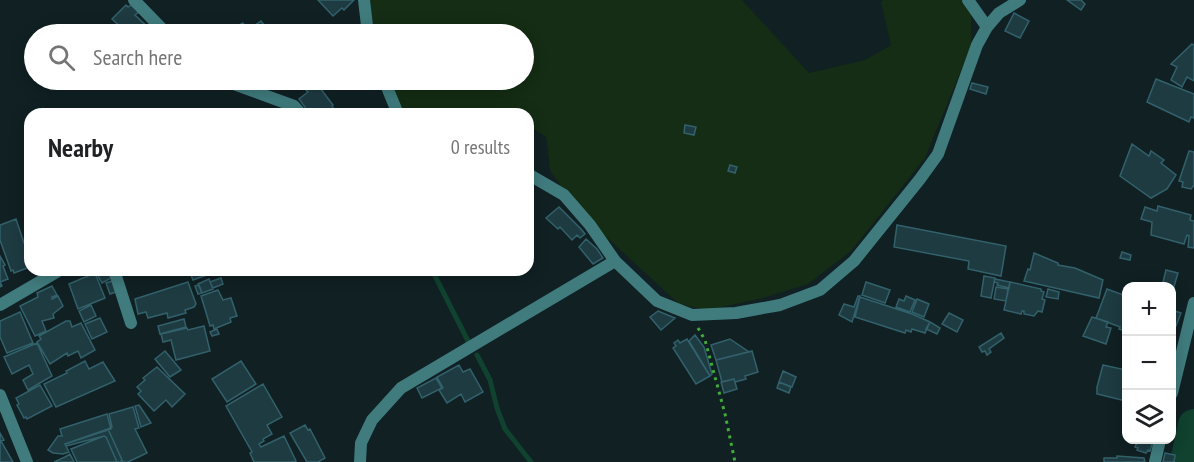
<!DOCTYPE html>
<meta charset="utf-8">
<style>
:root{--surface:#fff;--page:#f6f6f6;--text:#202124;--muted:#757577;--line:#e0e0e0}
body{margin:0;font-family:"PT Sans Narrow",sans-serif;background:var(--page);color:var(--text)}
.controls{position:absolute;right:18px;bottom:18px;display:grid;overflow:hidden;border-radius:12px;box-shadow:0 3px 15px #0003}
.controls button{width:54px;height:54px;display:grid;place-items:center;padding:0;border:0;border-bottom:2px solid var(--line);background:var(--surface);color:var(--text);font:30px sans-serif}
.list{margin:0;padding:0;list-style:none}
h2{display:flex;justify-content:space-between;align-items:center;height:78px;margin:0;padding:0 24px;font-size:26px}
h2 small{font-size:20px;font-weight:400;color:var(--muted)}
.icon{flex:none;width:33px;height:33px;fill:none;stroke:currentColor;stroke-width:2;stroke-linecap:round;stroke-linejoin:round}
.map{position:relative;flex:none;width:1194px;height:462px;overflow:hidden}
.search{position:absolute;background:var(--surface);box-shadow:0 3px 15px #0003;left:24px;top:24px;width:510px;height:66px;display:flex;align-items:center;gap:15px;box-sizing:border-box;padding:0 21px;border-radius:33px;color:var(--muted);font-size:22px}
.panel{position:absolute;background:var(--surface);box-shadow:0 3px 15px #0003;left:24px;top:108px;width:510px;height:168px;border-radius:18px}
.map>svg:first-child{display:block}
.green{fill:#152d14}
.lines{fill:none;stroke-linecap:round;stroke-linejoin:round}
.stream{stroke:#10422f;stroke-width:5}
.river{stroke:#10422f;stroke-width:32}
.building{fill:#1e3b42;stroke:#32616c;stroke-width:1.5}
.path{stroke:#41ac3a;stroke-width:3;stroke-dasharray:3 4.5;stroke-linecap:butt}
.minor{stroke:#407c7e;stroke-width:12}
.tertiary{stroke:#407c7e;stroke-width:12}
</style>
<div class="map">
<svg width="1194" height="462" viewBox="0 0 1194 462">
<rect width="100%" height="100%" fill="#102023"/>
<path class="green" d="M370,0H742L809,73L865,60L891,45L881,2L884,0H965L971,10V46L925,158L851,251L808,284L763,298L708,310L679,304L576,209L550,170L546,137L528,125V114H497L485,111L426,110L423,114H404L388,80H524V34H374Z"/>
<g class="lines">
<path class="stream" d="M432,270L469,343
M477,355L490,380L497,408L505,429L531,462"/>
<path class="river" d="M1186,462L1194,425"/>
</g>
<path class="building" d="M318,0H354L344,10L342,8L333,16Z
M1067,0H1081L1085,4L1081,10Z
M126,5L128,7L131,5L139,12L135,15L152,31L149,34H128L112,19Z
M1014,13L1029,21L1020,38L1005,31Z
M261,21L271,34H252L248,30Z
M243,23L249,34H208L220,28L223,33Z
M1192,44L1194,45V81L1187,77L1182,87L1171,80L1177,67L1171,64Z
M1156,79L1194,94V118L1191,117L1189,122L1147,102Z
M314,80L333,105L332,106L337,114H310L299,99L308,92L304,88Z
M972,83L988,87L986,94L970,89Z
M685,125L696,127L694,135L684,133Z
M1132,144L1149,156L1151,151L1164,160L1161,163L1176,175L1167,189L1151,198L1120,176Z
M1189,151L1194,152V185L1191,189L1182,187L1183,182L1179,181Z
M730,165L737,167L735,173L728,171Z
M1158,206L1191,215L1190,220L1194,221V248L1188,247L1189,236L1187,235L1184,244L1151,235L1152,222L1141,219L1145,207L1157,211Z
M559,207L581,229L585,234L580,238L577,235L572,240L560,227L558,229L546,218Z
M16,219L24,243L27,242L30,251V267L14,273L13,270L11,271L0,240V225Z
M897,225L1006,246L1001,276L968,269L969,261L894,247Z
M586,239L597,249L603,258L593,264L579,247Z
M1122,252L1131,255L1130,260L1120,258Z
M1034,253L1058,263V265L1075,268L1103,280L1099,298L1024,281L1028,269L1030,270Z
M0,256L5,265L3,266L8,279L0,282L2,286L0,287Z
M189,270H213L211,271L212,273L193,280Z
M1166,270L1178,273L1172,293V286H1162Z
M107,271L111,278L102,283L98,276Z
M95,273L105,298L78,309L69,284Z
M984,276L995,278L991,298L981,296Z
M221,278L223,284L213,288L210,282Z
M209,279L213,289L202,293L198,284Z
M995,279L1010,282L1009,288L997,285L998,283L994,282Z
M112,281L116,292L110,294L106,283Z
M188,282L196,304L194,307L185,310L186,313L168,318L167,313L148,318L146,312L138,314L135,299Z
M866,282L890,290L885,303L862,295Z
M1010,282L1041,289V291L1044,292L1042,299L1045,300L1042,312L1038,311L1034,316L1024,314V311H1022L1021,314L1004,310Z
M199,285L202,293L198,294L195,286Z
M52,286L57,295L52,297V299L58,296L63,306L53,314L54,318L42,321L46,331L35,336L20,306L38,297L37,293Z
M996,287L1008,289L1006,301L994,299Z
M1048,289L1059,292L1058,299L1046,297Z
M1107,289L1126,296V331L1119,329L1120,327L1096,318Z
M218,290L223,300L231,298L237,316L230,318L231,322L214,329L213,325L210,326L201,296Z
M858,296H860L852,322L839,315L844,304L854,307Z
M906,296L915,300L910,312L896,307L899,299L904,301Z
M860,297L912,314L930,322L925,333L912,329L911,332L906,330L905,333L855,317Z
M917,299L929,304L924,317L912,312Z
M91,305L96,316L84,322L79,311Z
M1172,310L1181,313L1176,326L1172,324Z
M658,311L675,318L661,330L650,317Z
M20,312L33,343L7,353L0,337V321Z
M949,313L963,320L957,332L942,324Z
M1092,317L1108,322L1106,327L1111,328L1106,344L1083,336Z
M100,318L107,332L92,339L85,324Z
M184,319L186,327L160,334L158,326Z
M66,321H70L72,327L81,323L95,350L81,358L78,351L68,356L67,353L50,364L37,342L41,339L39,336Z
M930,322L940,328L937,334L926,329Z
M204,326L210,351L176,360L171,340L163,342L161,334L187,328L188,330Z
M217,329L219,334L212,336L210,332Z
M1001,333L1004,338L989,349L991,352L987,355L985,351L982,352L979,347Z
M695,335L704,347L712,374L710,376L689,341Z
M687,339L710,376L696,384L673,348L676,346L674,343L678,340L680,343Z
M730,339L749,352L716,360L711,345Z
M37,343L52,376L28,390L23,380L33,374L29,365L12,374L4,357Z
M165,351L181,370L170,377L155,359Z
M752,351L758,372L745,376L746,379L735,382L734,379L722,382L716,360Z
M85,361L89,369L103,362L115,381L56,407L44,384L67,373L66,371Z
M241,361L256,384L227,402L212,379Z
M459,365L463,372L470,369L483,392L465,402L461,394L447,403L439,390L443,388L437,377Z
M1103,365L1126,370V401L1097,394V387Z
M157,367L185,394L172,407L166,400L154,411L138,394L141,391L137,387L145,380L143,378Z
M783,371L796,377L792,387L779,382Z
M436,378L442,388L422,398L417,388Z
M734,379L737,389L724,393L721,382Z
M779,382L791,387L789,393L777,388Z
M263,384L282,417L267,425L272,434L263,439L264,441L259,444L261,447L284,436L296,461L293,462H254L250,453L252,452L226,406Z
M40,385L52,406L27,419L26,417L24,418L17,405L19,404L16,398Z
M139,405L151,423L141,427L135,406Z
M133,407L139,428L135,429L147,453L128,462H123L108,429L112,427L109,414Z
M107,414L111,429L65,444L69,452L63,454L53,453L48,450L58,436H62L60,429Z
M305,425L308,430L310,429L325,458L318,462H307L290,433Z
M108,429L122,460L120,462H117L106,437L104,436L66,446L65,444Z
M0,433L4,440L1,441L13,462H0Z
M104,436L106,437L117,462H77L71,449Z
M1138,440L1153,441L1150,451L1148,450L1146,453L1137,450L1138,448L1135,447Z
M1165,453L1175,455L1174,462H1163Z
M70,454L74,462H54L65,457Z
M1117,456L1144,458L1145,462H1104V458H1117Z"/>
<g class="lines">
<path class="path" d="M698,328L705,340L725,414L735,462"/>
<path class="minor" d="M134,0L167,34
M364,0L368,34
M968,0L987,27
M223,80L294,106L301,114
M384,80L398,114
M528,174L564,195L590,225L615,261L657,301L692,315L736,313L780,305L820,290L854,261L920,179L938,154L977,45L987,27L999,13L1020,0
M114,270L131,323
M0,305L60,270
M1172,393L1194,303
M360,462L361,443L372,420L401,388L615,261
M1155,462L1160,440"/>
<path class="tertiary" d="M0,395L27,462"/>
</g>
</svg>
<div class="controls">
<button>+</button>
<button>−</button>
<button><svg class="icon" aria-label="layers" viewBox="0 0 24 24"><path d="M12 4l9 5-9 5-9-5zM3 14l9 5 9-5"/></svg></button>
</div>
<div class="search"><svg class="icon" aria-label="search" viewBox="0 0 24 24"><circle cx="10" cy="10" r="6"/><path d="M15 15l6 6"/></svg>Search here</div>
<section class="panel">
<h2>Nearby<small>0 results</small></h2>
<ul class="list">
</ul>
</section>
</div>
